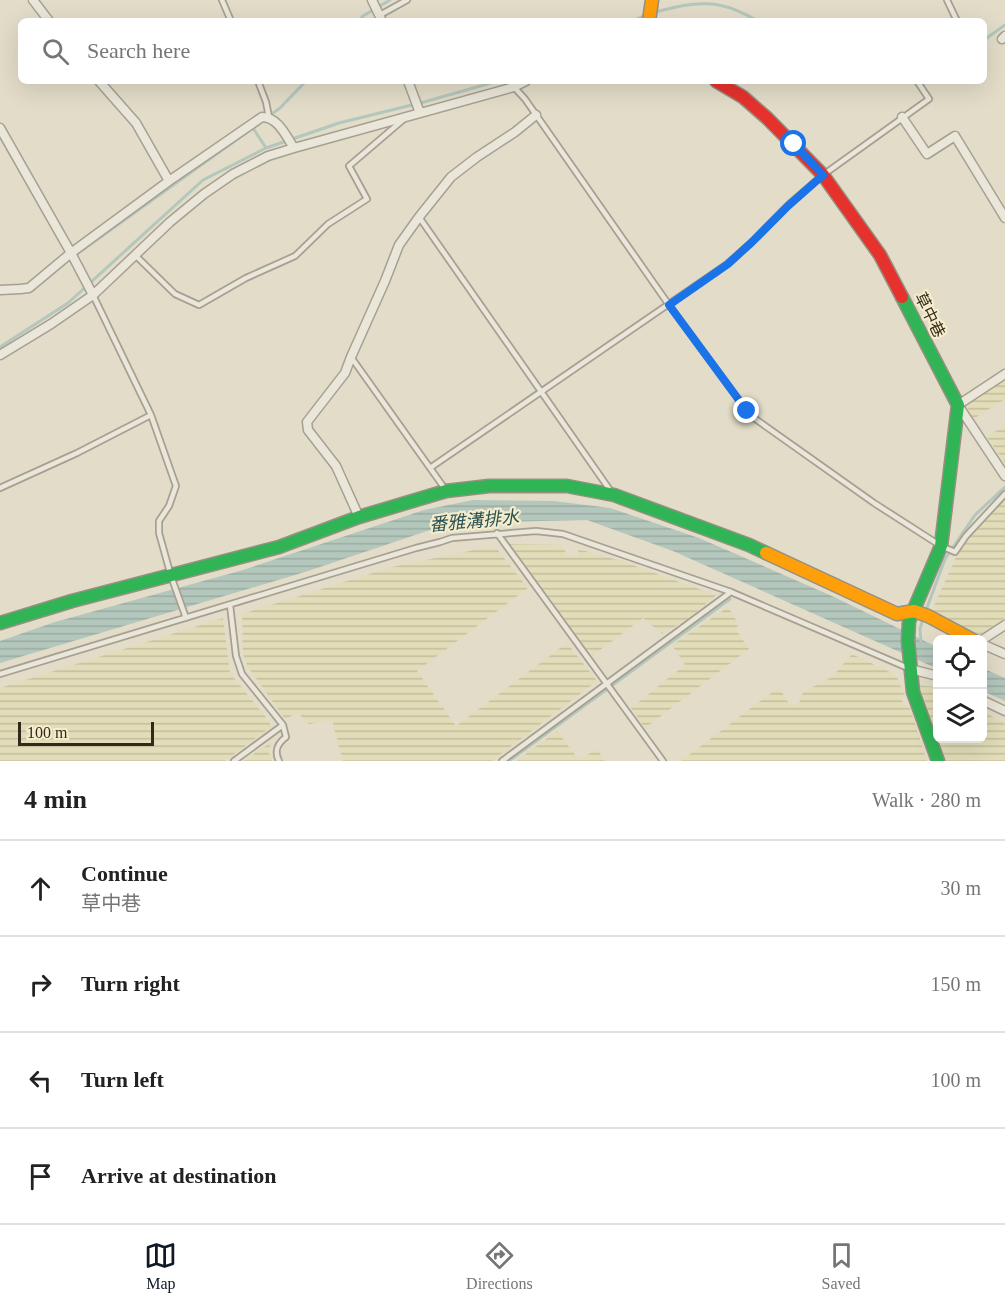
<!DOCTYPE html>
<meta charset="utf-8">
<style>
:root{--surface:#fff;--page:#f6f6f6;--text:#222;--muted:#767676;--line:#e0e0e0;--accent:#111827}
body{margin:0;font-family:"Times New Roman","Noto Sans TC",serif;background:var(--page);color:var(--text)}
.controls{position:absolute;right:18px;bottom:18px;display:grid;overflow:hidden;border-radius:9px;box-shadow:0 6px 24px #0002}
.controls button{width:54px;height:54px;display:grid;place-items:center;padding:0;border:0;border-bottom:2px solid var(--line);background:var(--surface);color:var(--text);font:30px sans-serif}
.scale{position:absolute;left:18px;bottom:15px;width:136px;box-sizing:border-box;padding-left:6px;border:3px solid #33291b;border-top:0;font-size:16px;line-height:21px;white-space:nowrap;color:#33291b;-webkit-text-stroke:4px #f4eccc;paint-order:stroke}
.stop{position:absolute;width:18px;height:18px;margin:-14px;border:4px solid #1a73e8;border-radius:50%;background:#fff}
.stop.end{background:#1a73e8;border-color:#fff;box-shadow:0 2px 6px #0008}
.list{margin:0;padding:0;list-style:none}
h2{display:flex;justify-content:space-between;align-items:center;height:78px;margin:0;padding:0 24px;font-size:26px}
h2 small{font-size:20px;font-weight:400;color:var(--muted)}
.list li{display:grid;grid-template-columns:39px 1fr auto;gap:18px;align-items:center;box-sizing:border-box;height:96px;padding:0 24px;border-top:2px solid var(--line)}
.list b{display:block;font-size:22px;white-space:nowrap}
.list p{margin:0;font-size:20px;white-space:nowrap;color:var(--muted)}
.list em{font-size:20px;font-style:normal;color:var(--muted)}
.icon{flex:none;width:33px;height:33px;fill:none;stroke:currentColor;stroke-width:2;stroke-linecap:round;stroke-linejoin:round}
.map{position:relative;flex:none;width:1005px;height:761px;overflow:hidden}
.search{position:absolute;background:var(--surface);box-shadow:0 6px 24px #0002;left:18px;right:18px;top:18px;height:66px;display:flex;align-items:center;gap:15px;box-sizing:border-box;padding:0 21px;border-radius:9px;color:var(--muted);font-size:22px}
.sheet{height:462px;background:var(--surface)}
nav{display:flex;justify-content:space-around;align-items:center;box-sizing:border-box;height:84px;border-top:2px solid var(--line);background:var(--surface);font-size:16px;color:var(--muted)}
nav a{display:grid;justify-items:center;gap:3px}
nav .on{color:var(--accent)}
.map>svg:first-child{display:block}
.farmland{fill:url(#farmland-rules)}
.water{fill:url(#water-rules)}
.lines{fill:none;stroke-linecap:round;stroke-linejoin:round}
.stream{stroke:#b4c7bd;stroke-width:3}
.lane-casing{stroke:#a6a092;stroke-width:8}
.street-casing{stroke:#a6a092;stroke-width:11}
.fast-casing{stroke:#969082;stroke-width:15}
.slow-casing{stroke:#969082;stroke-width:15}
.jam-casing{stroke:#969082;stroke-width:15}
.lane{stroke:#eae6d9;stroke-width:4.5}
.street{stroke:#eae6d9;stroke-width:8}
.fast{stroke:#30b455;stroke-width:12}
.slow{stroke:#ff9f0a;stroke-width:12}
.jam{stroke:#e5322d;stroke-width:12}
.route{stroke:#1a73e8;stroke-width:8}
.labels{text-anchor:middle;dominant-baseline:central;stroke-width:4.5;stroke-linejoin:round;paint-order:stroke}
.street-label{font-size:16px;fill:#33291b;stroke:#f4eccc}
.water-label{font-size:18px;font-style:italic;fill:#2a5253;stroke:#f4eccc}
</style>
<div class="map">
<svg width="1005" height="761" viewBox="0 0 1005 761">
<defs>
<pattern id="farmland-rules" width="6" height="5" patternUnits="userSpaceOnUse" patternTransform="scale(1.5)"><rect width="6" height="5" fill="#e2ddb8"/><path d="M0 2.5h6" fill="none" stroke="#c2be9e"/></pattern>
<pattern id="water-rules" width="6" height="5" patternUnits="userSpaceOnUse" patternTransform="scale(1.5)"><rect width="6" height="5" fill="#b4c7bd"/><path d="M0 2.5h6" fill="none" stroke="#9baba2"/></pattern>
</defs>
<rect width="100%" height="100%" fill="#e2dcc8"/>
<path class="farmland" d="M1005,380V399L973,419L966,404Z
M1005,425V463L987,437Z
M1005,497V618L975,638L931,612L963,542Z
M509,544L562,545L568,557L579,556L578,550L585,551L618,560L716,595L687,620L662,634L643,618L592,656V652L589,649L586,650Z
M489,547L496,548L528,588L417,671L456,726L567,643L597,681L492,761H343L332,720L309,724L298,713L285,719L248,667L243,654L242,614L392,567Z
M728,607L739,625L735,628L749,649L645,728L631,708L685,665L672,645Z
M223,618L230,673L269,721L271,727L225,761H0V688Z
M852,654L896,675L905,696L901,697L904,706L909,705L927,761H681L779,687L791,707L799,703L803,692L832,677Z
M917,685L937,687L938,738H982L983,711L1005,724V761H945Z
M557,731L579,760L597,749L605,761H516Z
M272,742L268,751L272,761H243Z"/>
<path class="water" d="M473,500L554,501L610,508L699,538L832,596L937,647L938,669L673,551L587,520L499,522L430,530L308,571L0,663V641L55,622L243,570L424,510Z
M982,668L1005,678V701L983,691Z"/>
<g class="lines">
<path class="stream" d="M653,13C661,10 669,9 676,7C711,0 728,4 758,21
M359,21L363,16L390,0
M632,21L647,15
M984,40L1005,25
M269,116L280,108L306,81
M74,256L253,128L266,148
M0,347L68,303L203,180L266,148L339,123L424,102L498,81
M925,613L945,559L975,515L1005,487
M921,641L920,629L923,619
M509,761L730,599"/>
<defs>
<path id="lane" d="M222,0L231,21
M947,0L957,21
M380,15L407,0
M258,81L266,102L269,117
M514,87L525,99L669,305L747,411L754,418L874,503L941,546L955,552L966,536L1005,494
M419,217L612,493
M135,255L175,294L199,305L246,278L295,256L328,224L367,199L349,166L404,119
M93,295L151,415L176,486L169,506L159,521V533L171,576L186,618
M351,357L445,489
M430,468L727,264L752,242L788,205L823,175L929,99L917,81
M0,488L77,453L151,415
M497,533L663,761
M230,605L236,656L242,674L283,725L286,737C277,744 274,751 279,761
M0,674L416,548L440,542L452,538L536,531L563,534L731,592L908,668
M234,761L283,725
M502,761L731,592"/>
<path id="street" d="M33,0L49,21
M372,0L382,21
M1002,39L1005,36
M99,81L136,123L169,181
M408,81L420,113
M902,117L927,154L955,136L1005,218
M0,128L71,253L93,295
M0,290L20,289L29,288L71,253L169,181L262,117C278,117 286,136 294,148L514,87L526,81
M0,355L51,324L93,295L170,222L204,194L233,174L268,156L294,148
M1005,374L958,405L1005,476
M359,517L336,466L308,430L307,422L345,373L351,357L385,281L399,245L419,217L451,177L477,157L515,132L536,115
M982,640L1005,625
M982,644L1005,654
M910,669L938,676
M982,700L1005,711"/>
<path id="fast" d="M902,297L958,405L941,546L909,621L908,641L913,692L938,761
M0,623L72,601L279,547L359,517L446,491L489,486H567L614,495L749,545L766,553"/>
<path id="slow" d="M649,21L652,0
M766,553L897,614L914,611L928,616L973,640"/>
<path id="jam" d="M716,81L743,97L767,118L823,175L880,255L902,297"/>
</defs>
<use href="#lane" class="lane-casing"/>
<use href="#street" class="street-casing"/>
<use href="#fast" class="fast-casing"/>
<use href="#slow" class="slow-casing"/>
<use href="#jam" class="jam-casing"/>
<use href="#lane" class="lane"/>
<use href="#street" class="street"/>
<use href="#fast" class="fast"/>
<use href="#slow" class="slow"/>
<use href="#jam" class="jam"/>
</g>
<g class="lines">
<path class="route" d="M747,411L669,305L728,264L752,242L788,206L823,175L794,144"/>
</g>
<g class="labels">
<g class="street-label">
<text transform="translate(930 315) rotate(64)">草中巷</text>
</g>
<g class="water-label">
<text transform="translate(474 521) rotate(-5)">番雅溝排水</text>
</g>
</g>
</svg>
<div class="controls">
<button><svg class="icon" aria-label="locate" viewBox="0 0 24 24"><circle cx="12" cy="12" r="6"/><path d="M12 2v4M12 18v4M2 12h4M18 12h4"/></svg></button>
<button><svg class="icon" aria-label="layers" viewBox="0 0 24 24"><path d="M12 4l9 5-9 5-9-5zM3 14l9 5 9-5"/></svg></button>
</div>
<div class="scale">100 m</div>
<div class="stop" style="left:794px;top:144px"></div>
<div class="stop end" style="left:747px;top:411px"></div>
<div class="search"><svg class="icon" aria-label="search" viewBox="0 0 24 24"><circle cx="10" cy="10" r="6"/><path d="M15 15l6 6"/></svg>Search here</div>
</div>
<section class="sheet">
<h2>4 min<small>Walk · 280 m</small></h2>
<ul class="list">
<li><svg class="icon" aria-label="ahead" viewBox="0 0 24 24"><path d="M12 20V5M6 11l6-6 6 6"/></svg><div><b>Continue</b><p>草中巷</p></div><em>30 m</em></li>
<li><svg class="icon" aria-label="right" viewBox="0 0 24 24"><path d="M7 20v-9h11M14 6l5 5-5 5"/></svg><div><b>Turn right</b></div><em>150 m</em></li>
<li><svg class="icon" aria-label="left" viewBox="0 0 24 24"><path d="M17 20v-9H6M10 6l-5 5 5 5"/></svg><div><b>Turn left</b></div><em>100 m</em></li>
<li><svg class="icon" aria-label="arrive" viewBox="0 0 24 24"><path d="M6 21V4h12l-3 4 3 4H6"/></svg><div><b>Arrive at destination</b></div></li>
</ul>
</section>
<nav>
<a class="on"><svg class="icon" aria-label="map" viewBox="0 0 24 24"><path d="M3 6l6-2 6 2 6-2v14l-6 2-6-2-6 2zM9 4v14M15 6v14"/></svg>Map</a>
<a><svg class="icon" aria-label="directions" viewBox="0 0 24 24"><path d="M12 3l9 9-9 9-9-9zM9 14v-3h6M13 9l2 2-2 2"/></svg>Directions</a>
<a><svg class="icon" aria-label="saved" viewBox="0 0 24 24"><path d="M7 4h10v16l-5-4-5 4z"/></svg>Saved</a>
</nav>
